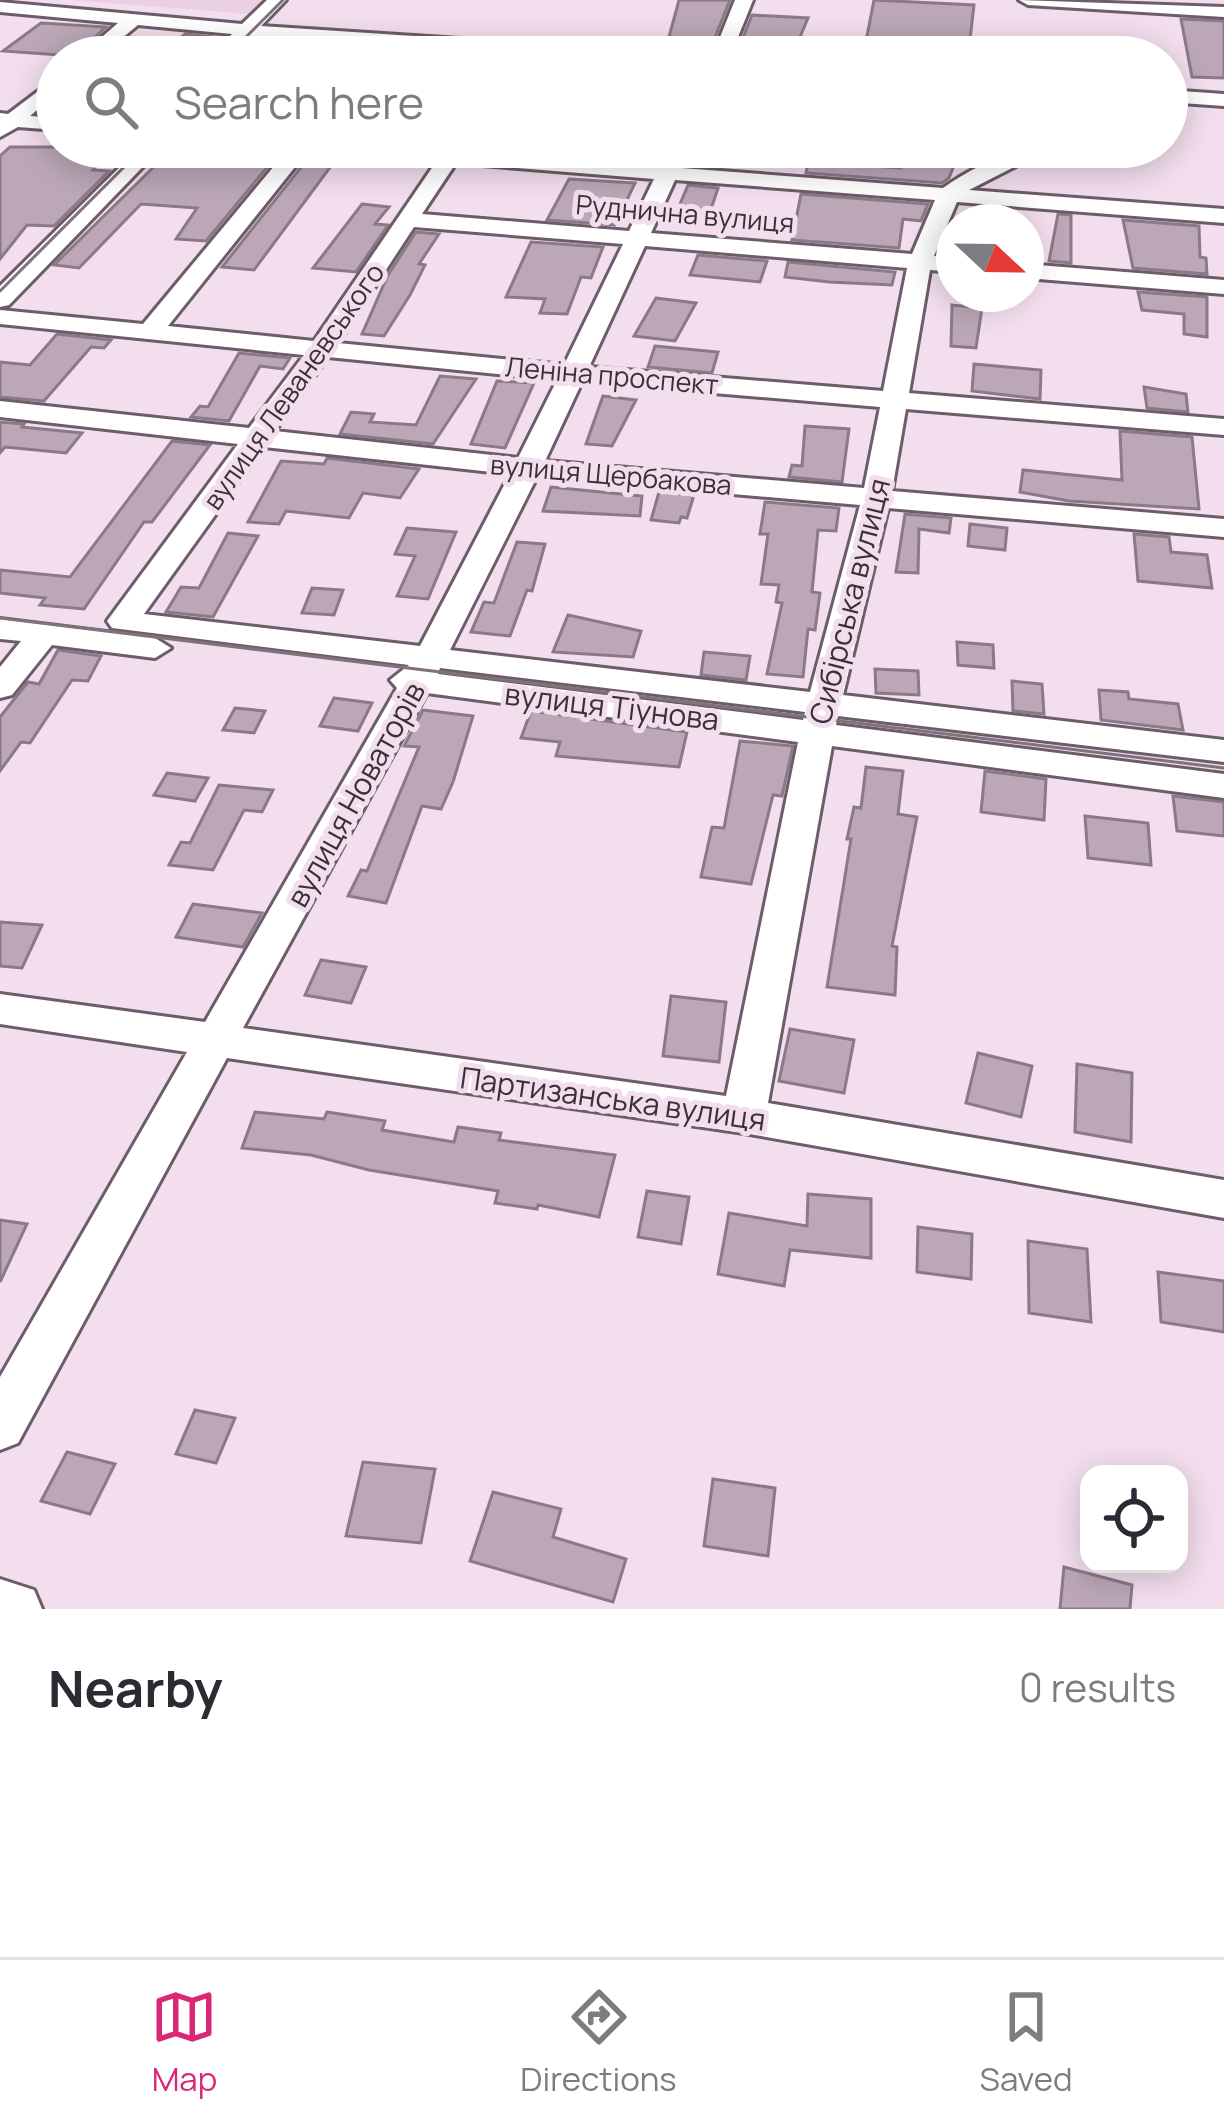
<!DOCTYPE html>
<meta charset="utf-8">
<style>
:root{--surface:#fff;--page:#f2f2f3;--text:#2b2b33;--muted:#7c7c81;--line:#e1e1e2;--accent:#db2777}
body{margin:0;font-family:Manrope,sans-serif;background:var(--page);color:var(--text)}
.controls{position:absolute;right:36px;bottom:36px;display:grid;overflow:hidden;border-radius:24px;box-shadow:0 6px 30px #0003}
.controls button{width:108px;height:108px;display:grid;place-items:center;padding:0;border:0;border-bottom:3px solid var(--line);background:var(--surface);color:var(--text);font:60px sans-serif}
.compass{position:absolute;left:936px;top:204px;width:108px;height:108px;border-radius:50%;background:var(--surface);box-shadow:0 6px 30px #0003;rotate:112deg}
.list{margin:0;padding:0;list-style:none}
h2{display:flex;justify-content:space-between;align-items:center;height:156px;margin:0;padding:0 48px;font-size:51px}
h2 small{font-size:39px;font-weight:400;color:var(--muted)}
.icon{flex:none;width:66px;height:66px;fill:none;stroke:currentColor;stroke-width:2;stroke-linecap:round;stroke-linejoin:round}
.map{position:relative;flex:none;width:1224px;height:1609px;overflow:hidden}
.search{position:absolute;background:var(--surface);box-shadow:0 6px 30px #0003;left:36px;right:36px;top:36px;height:132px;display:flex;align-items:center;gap:30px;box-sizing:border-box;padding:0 42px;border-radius:66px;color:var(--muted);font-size:45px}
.sheet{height:348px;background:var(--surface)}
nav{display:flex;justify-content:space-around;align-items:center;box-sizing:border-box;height:168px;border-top:3px solid var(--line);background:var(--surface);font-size:33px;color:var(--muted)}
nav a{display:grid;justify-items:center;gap:6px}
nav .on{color:var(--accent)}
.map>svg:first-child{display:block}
.built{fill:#ebd0e4}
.building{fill:#bba7b6;stroke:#8c7987;stroke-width:3}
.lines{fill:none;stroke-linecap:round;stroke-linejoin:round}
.minor-casing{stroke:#6d5c69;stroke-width:6}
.minor{fill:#fff;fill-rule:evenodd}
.tram{stroke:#7f727b;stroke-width:3}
.labels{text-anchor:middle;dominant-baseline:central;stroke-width:10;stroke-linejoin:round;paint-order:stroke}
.far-street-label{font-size:27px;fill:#393137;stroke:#f3deed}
.street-label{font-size:30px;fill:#393137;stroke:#f3deed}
</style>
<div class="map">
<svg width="1224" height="1609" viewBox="0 0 1224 1609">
<rect width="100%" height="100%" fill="#f3deed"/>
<path class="built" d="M71,0H264L250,14Z"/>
<path class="building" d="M679,0H730L709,52L666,48Z
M874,0L974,5L968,57H863Z
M752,15L808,18L792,56L737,53Z
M1181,19L1224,21V78L1192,77Z
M41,23L106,27L74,56L3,51Z
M185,34L222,38L206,57L165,51Z
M253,41L334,46L329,53L305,51L300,57H236Z
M10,147H112L93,170L109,171L54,226L27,225L0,259V156Z
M173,148L278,154L206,241L176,239L197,208L141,204L79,268L54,265Z
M917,148L958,155L949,178L942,183L806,173L808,162L901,168Z
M310,156L337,158L254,270L222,267Z
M569,179L635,183L615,225L547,220Z
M688,185L718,188L708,218L675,216Z
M801,194L928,204L921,221L903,219L899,248L792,240Z
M362,204L389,207L375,224L388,225L356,272L313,268Z
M1058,214L1071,215V263L1049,261Z
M1123,220L1199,226L1200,257L1206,258L1207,274L1133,268Z
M416,232L439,234L419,264L425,265L410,295L384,336L362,334L388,275Z
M531,242L603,247L591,278L581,277L567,314L540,313L545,299L506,297Z
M698,255L767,261L760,282L690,275Z
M788,262L895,272L892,285L829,282L785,277Z
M1138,292L1207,297V337L1184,334V314L1142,310Z
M656,298L696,303L675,341L634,336Z
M952,305L982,308L976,348L951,346Z
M57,334L111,340L104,348L91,347L44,401L0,397V362L30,365Z
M655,346L718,352L712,373L648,367Z
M239,353L290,358L283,369L260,366L229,421L191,417L200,406L208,407Z
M974,364L1041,370L1040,399L972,391Z
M440,376L476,379L433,444L340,434L351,412L374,414L370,422L416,425Z
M497,381L534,383L505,448L471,444Z
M1144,387L1186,394L1188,412L1147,408Z
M603,396L636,400L612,446L586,444Z
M0,422L24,424L22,427L82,433L66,453L5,447L0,453Z
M805,426L849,429L842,482L789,477L792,465L802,466Z
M1120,431L1192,437L1199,509L1069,501L1020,492L1023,470L1122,480Z
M172,441L210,445L152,522H144L84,609L40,605L45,598L0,593V570L70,577Z
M327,458L419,469L400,498L363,493L349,518L286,511L279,524L248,522L281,461L324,464Z
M551,487L642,496L640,516L543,511Z
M659,492L694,495L687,518L681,517L679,523L651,520Z
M765,502L839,508L836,531L818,530L812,592L820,593L815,630L808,629L803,677L767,674L782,603L776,602L779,585L761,584L768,534H760Z
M905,514L951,518L949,533L919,529L918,573L896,572Z
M970,524L1007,528L1005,550L968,546Z
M407,528L456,532L428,599L397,596L415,556L395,554Z
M228,533L258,536L213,617L166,612L181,587L199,588Z
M1134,534L1169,537L1171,552L1207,555L1212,588L1138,581Z
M517,542L545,544L532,591L527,590L510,636L471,632L484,602L494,603Z
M312,588L343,590L334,615L302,613Z
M568,615L641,631L633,657L553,652Z
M957,642L993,645L994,668L958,665Z
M58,650L101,656L88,681L72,680L30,743L21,742L0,771V717L28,682L39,684Z
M704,652L750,656L746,680L701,675Z
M875,669L918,671L919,695L876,693Z
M1012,681L1042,684L1044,714L1013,711Z
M1099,690L1128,692L1129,699L1178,704L1183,730L1101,720Z
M334,698L372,703L358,731L320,726Z
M235,708L265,711L254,733L223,730Z
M423,710L473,716L453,782L441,809L422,806L386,903L348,896L361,870L367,871L419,747L404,746Z
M531,711L687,732L679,767L556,756L560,742L521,738Z
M740,741L793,746L782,796L773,795L751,884L701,877L712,827L724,828Z
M866,767L903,771L898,814L917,817L892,946L897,947L895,995L827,987L851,839H847L854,807L861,808Z
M985,771L1046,779L1044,820L981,812Z
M167,773L208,778L195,801L154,795Z
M219,785L273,790L262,812L244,810L213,870L169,865L181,842L190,843Z
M1173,796L1224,802V836L1177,831Z
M1085,816L1148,823L1151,865L1088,858Z
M193,904L262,913L243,947L176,937Z
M0,922L42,925L22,968L0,966Z
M321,960L366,967L351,1003L305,995Z
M671,996L726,1002L719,1062L663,1056Z
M790,1029L854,1040L844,1093L779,1081Z
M978,1053L1032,1066L1021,1117L966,1103Z
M1077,1064L1132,1073L1131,1142L1075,1132Z
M255,1112L324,1119L327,1112L385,1121L382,1130L454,1142L458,1127L501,1133L499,1140L615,1155L599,1217L538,1205L537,1209L495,1203L498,1191L369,1170L311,1155L242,1148Z
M647,1191L689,1197L681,1244L638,1237Z
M808,1194L871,1199V1258L790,1250L784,1286L718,1274L729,1213L807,1226Z
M0,1220L27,1224L0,1282Z
M918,1227L972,1234L971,1279L917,1272Z
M1028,1241L1087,1249L1091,1322L1029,1313Z
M1158,1272L1224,1281V1332L1161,1322Z
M195,1410L235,1418L216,1463L176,1454Z
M67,1452L115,1464L90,1514L41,1501Z
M363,1462L435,1469L421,1543L346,1536Z
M713,1479L775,1488L768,1556L704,1546Z
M493,1492L561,1509L553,1537L626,1559L613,1602L470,1561Z
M1064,1567L1132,1585L1130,1609H1060Z"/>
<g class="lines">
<defs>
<path id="minor" d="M267,0H286L261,26L643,51L652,57H558L251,36L230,57H210L232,34L138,25L99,57H79L118,23L0,12V2L242,24Z
M735,0H753L730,57H712Z
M1019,0L1224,7V17L1028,5Z
M57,77V93L30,116L57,118V130L18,127L0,137V113L8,114Z
M1167,90L1224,94V106L1167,102Z
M140,147H162L9,305L0,307V286Z
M290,147H311L168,326L314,341L436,162L325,153L315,147H466L464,151L660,166L670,147H690L681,168L943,188C976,165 1014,147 1053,147L969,190L1224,209V223L957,202L934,256L954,258V272L930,270L909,393L1224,419V435L906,409L892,491L1224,519V537L888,508L843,695L1224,740V762L838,716L836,725L1224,774V798L832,746L768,1103L1224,1180V1218L744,1133L227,1058L18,1443L0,1450V1377L187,1052L0,1024V994L205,1022L397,688L390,680L409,665L112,628L107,621L238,444L0,417V401L249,428L304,355L0,324V310L143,324ZM456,163L654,179L629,231L422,214ZM675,180L935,200L912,254L651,233ZM414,227L623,244L564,365L338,343ZM645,246L907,268L883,391L589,367ZM328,357L557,380L518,458L275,431ZM582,382L880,407L864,488L545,461ZM264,447L510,474L420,646L144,614ZM537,477L860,505L810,692L450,650ZM440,668L805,712L803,720L438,674ZM427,693L798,742L726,1096L243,1028Z
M1026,264L1224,280V294L1026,278Z
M0,619L155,638L171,648L155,658L52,645L12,695L0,698V667L21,641L0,639Z
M0,1579L34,1590L42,1609H0Z"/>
</defs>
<use href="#minor" class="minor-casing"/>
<use href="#minor" class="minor"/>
<path class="tram" d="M226,57L283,0
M0,291L144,147
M0,618L1224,768"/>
</g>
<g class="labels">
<g class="far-street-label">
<text transform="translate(685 213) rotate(5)">Руднична вулиця</text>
<text transform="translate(612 375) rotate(5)">Леніна проспект</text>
<text transform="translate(293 386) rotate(-55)">вулиця Леваневського</text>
<text transform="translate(611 474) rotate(5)">вулиця Щербакова</text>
</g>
<g class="street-label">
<text transform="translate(849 601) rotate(-76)">Сибірська вулиця</text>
<text transform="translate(612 706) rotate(7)">вулиця Тіунова</text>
<text transform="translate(355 794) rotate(-61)">вулиця Новаторів</text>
<text transform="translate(613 1098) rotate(8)">Партизанська вулиця</text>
</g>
</g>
</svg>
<div class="controls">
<button><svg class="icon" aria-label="locate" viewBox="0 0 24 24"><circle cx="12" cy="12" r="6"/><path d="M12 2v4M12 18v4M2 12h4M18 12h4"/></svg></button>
</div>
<svg class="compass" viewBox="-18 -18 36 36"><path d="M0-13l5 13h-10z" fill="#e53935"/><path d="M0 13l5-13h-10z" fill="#7c7c81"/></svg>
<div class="search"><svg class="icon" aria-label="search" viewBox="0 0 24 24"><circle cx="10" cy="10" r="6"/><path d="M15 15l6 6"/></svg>Search here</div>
</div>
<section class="sheet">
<h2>Nearby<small>0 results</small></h2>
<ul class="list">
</ul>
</section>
<nav>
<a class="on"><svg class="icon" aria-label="map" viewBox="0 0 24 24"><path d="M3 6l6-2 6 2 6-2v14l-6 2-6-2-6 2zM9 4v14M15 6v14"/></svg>Map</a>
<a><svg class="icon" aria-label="directions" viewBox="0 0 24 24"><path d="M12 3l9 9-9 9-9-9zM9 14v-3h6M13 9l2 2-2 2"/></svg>Directions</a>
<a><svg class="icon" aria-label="saved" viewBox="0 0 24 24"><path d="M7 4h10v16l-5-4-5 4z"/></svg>Saved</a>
</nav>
